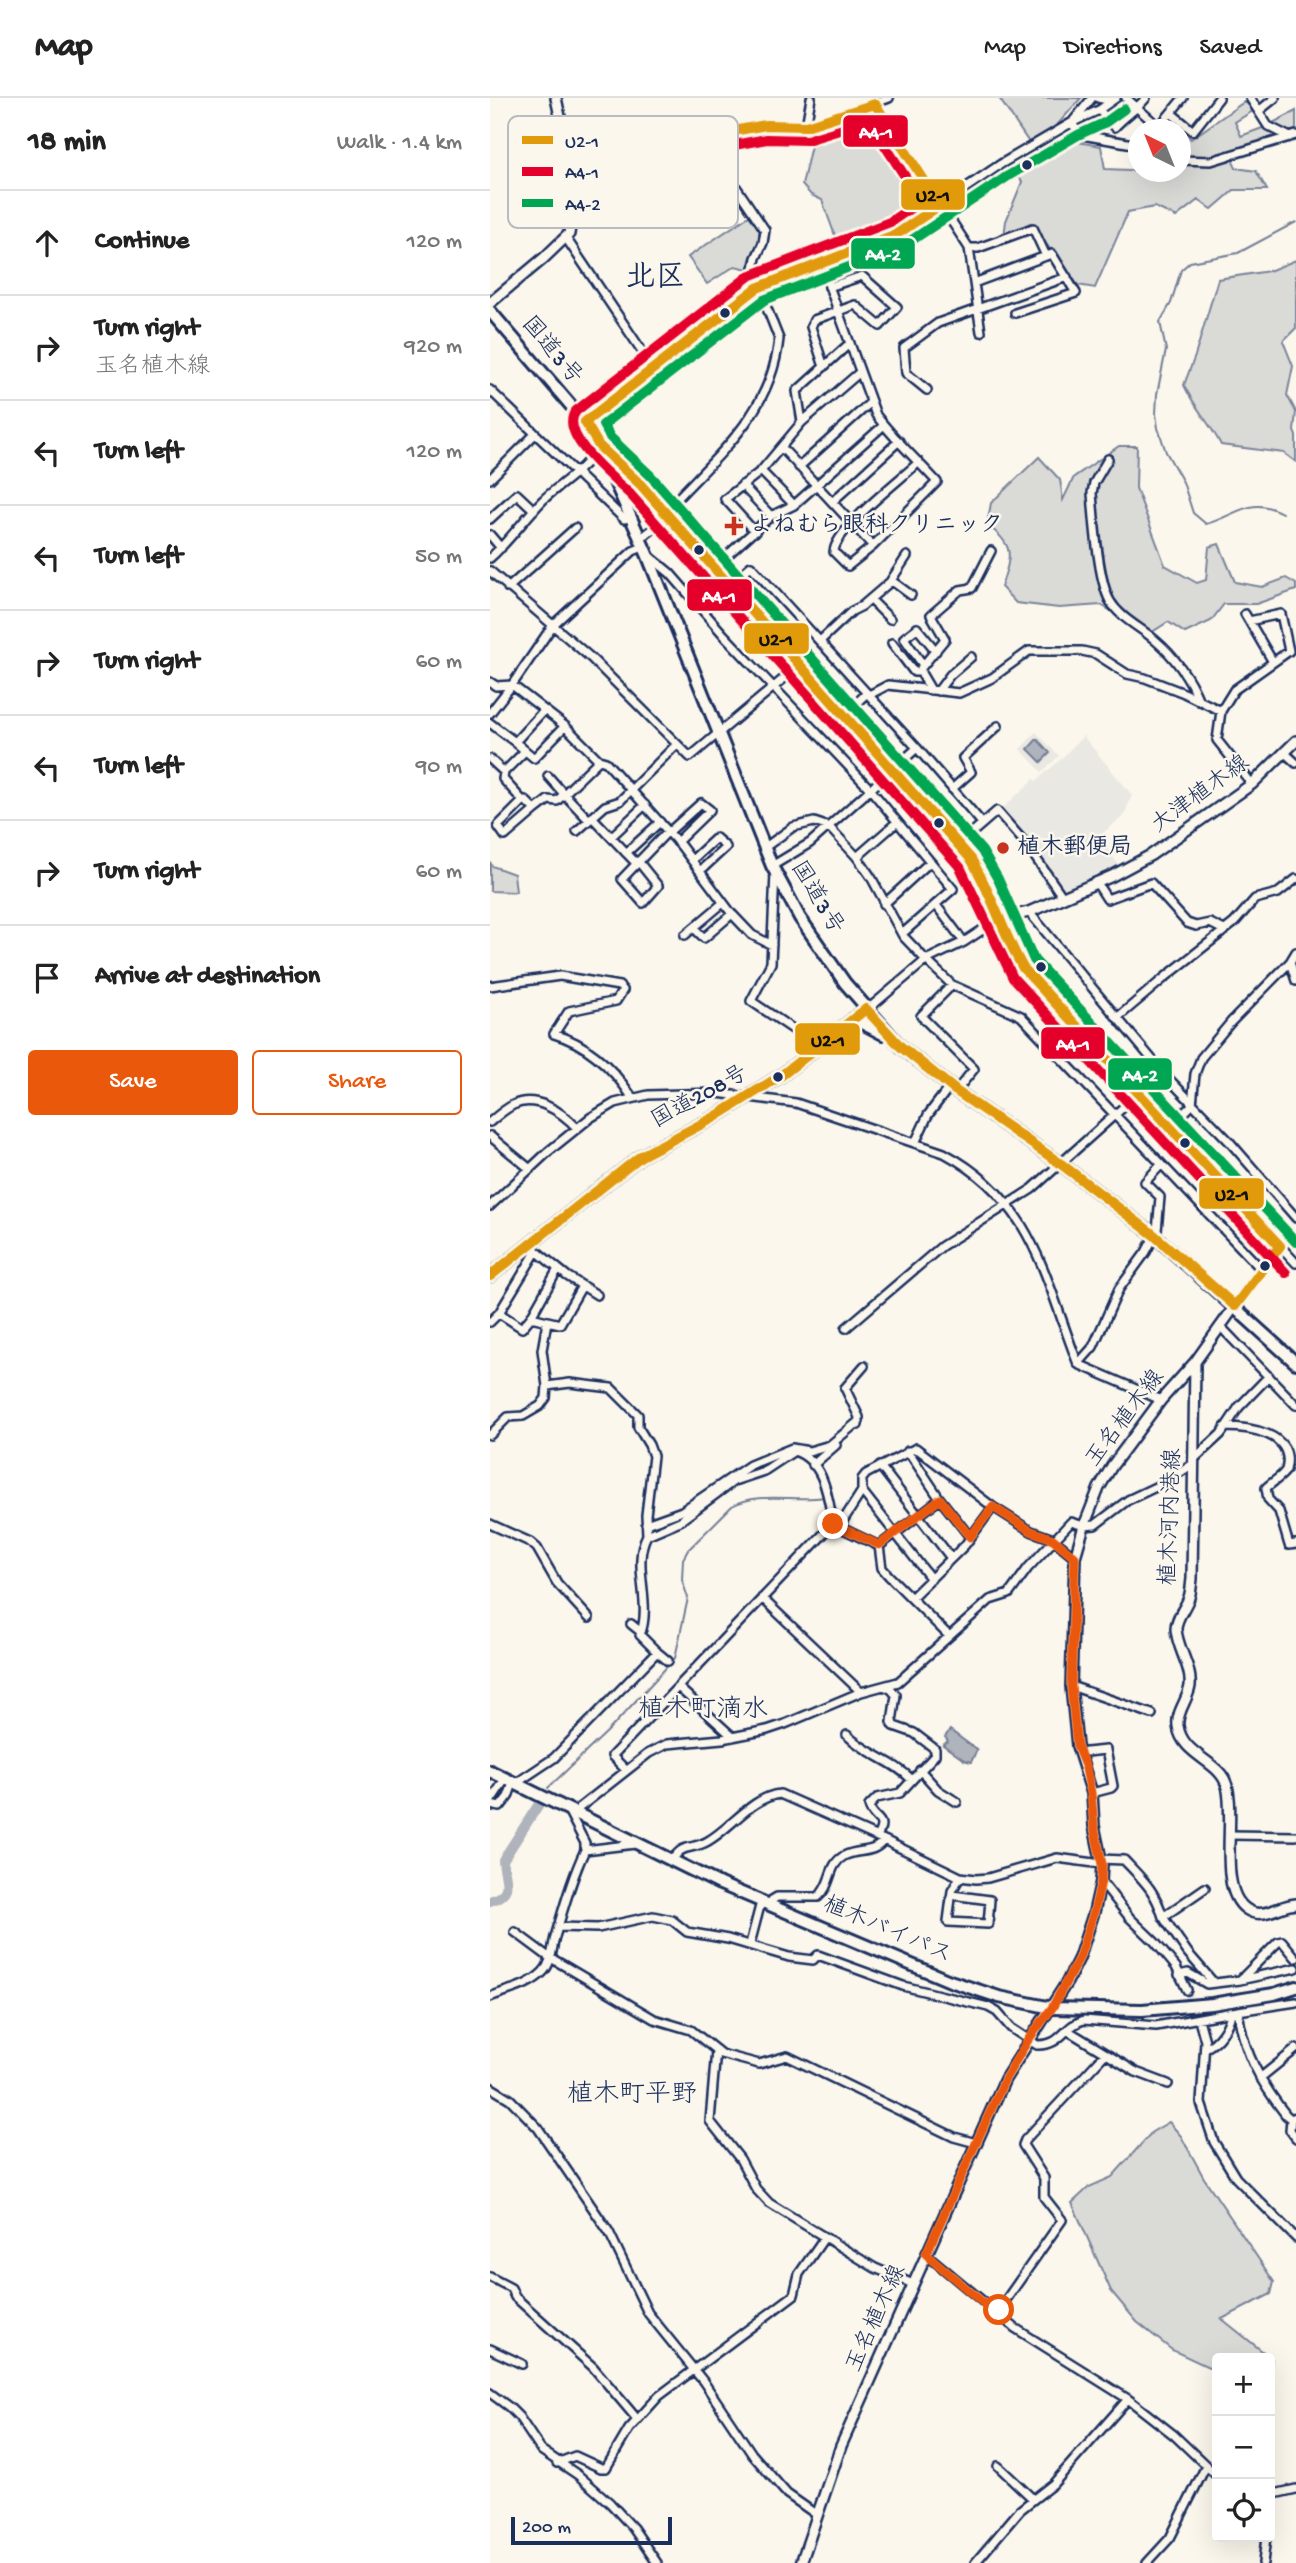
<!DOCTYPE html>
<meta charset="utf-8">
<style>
:root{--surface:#fff;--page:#f6f6f6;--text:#222;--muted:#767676;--line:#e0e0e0;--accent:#ea580c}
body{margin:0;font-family:"Gochi Hand","Klee One",sans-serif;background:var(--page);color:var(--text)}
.controls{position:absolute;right:21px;bottom:21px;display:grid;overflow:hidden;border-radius:7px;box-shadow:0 7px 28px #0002}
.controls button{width:63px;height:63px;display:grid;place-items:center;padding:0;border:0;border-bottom:2px solid var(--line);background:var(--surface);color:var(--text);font:35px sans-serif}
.compass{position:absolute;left:638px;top:21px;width:63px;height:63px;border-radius:50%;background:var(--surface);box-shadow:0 7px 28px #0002;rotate:317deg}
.scale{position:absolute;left:21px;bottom:18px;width:161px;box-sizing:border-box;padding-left:7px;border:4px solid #1b2f5e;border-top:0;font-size:19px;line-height:24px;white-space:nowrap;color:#1b2f5e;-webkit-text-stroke:5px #fbf7ec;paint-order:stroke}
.stop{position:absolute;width:21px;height:21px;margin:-16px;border:5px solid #ea580c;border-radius:50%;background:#fff}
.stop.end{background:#ea580c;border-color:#fff;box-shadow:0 2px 7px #0008}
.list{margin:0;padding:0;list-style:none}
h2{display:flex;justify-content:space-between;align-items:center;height:91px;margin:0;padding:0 28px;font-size:30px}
h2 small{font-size:23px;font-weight:400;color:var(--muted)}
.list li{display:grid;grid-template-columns:46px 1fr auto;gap:21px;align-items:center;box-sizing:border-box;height:105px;padding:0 28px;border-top:2px solid var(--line)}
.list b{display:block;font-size:26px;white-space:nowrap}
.list p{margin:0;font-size:23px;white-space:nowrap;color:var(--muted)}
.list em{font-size:23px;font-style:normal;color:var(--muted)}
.actions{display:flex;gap:14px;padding:21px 28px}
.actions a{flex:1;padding:16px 0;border:2px solid var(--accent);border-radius:7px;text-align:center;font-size:24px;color:var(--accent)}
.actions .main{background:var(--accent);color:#fff}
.icon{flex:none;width:38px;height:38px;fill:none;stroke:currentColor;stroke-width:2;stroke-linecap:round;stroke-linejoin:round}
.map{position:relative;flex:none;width:806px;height:2465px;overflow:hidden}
header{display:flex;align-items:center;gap:42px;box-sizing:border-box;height:98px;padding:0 35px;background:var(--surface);border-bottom:2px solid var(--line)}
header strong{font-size:33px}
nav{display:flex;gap:38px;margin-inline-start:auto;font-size:24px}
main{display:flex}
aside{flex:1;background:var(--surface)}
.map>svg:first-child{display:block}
.built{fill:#eae8e2}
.green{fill:#dadad7;stroke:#7a849a;stroke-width:2}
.water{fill:#afb3bb;stroke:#747e96;stroke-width:2}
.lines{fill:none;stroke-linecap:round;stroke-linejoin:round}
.stream{stroke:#747e96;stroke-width:2}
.river{stroke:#afb3bb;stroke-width:10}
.minor-tunnel{stroke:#cecfd0;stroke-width:7;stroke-dasharray:7 3.5;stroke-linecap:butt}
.minor-casing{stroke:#1b2f5e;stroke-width:12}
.major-casing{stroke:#1b2f5e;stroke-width:14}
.highway-casing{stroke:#1b2f5e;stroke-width:16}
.minor{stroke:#fbf7ec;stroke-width:7}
.major{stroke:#fbf7ec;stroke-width:9}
.highway{stroke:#fbf7ec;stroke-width:10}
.bus-1-casing{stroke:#fbf7ec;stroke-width:16}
.bus-2-casing{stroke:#fbf7ec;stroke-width:16}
.bus-3-casing{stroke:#fbf7ec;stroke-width:16}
.bus-1{stroke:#e19a09;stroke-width:10}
.bus-2{stroke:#e4002b;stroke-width:10}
.bus-3{stroke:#00a651;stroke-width:10}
.route{stroke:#ea580c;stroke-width:9}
.bus-dot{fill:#1b2f5e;stroke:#fbf7ec;stroke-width:2.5}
.poi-dot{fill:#c8321e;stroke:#fbf7ec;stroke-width:2.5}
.labels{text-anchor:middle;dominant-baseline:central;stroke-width:5;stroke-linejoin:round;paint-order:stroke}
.street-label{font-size:23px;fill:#1b2f5e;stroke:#fbf7ec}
.poi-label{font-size:23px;font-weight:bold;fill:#1b2f5e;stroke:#fbf7ec;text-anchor:start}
.quarter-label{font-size:26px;fill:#1b2f5e;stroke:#fbf7ec}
.district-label{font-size:30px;font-weight:bold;fill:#1b2f5e;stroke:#fbf7ec}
.key{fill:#fbf7ec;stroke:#b8bbc1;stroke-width:2}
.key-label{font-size:19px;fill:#1b2f5e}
.line-badge{stroke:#fbf7ec;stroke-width:2.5}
.badge-label{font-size:19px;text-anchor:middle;font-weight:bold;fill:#fff}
.pale-badge-label{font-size:19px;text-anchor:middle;font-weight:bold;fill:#111}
</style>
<header>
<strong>Map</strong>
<nav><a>Map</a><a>Directions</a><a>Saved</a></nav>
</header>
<main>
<aside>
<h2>18 min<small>Walk · 1.4 km</small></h2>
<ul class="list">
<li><svg class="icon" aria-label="ahead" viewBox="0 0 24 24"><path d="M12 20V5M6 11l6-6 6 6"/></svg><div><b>Continue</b></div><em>120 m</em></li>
<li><svg class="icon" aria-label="right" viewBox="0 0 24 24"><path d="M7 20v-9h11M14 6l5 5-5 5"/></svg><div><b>Turn right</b><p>玉名植木線</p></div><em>920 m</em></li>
<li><svg class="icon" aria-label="left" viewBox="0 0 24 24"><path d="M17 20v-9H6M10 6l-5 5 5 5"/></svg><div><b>Turn left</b></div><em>120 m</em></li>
<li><svg class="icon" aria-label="left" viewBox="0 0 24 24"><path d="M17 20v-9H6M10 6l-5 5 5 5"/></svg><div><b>Turn left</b></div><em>50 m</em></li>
<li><svg class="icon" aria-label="right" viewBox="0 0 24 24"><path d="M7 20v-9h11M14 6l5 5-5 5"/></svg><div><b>Turn right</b></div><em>60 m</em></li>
<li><svg class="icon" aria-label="left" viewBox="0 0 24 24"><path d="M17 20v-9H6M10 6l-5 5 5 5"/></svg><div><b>Turn left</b></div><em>90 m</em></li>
<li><svg class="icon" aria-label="right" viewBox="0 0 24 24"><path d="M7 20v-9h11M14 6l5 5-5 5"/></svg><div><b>Turn right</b></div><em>60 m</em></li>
<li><svg class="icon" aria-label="arrive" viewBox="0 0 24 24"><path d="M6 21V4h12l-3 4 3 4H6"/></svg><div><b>Arrive at destination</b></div></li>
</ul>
<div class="actions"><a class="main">Save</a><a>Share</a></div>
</aside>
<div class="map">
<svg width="806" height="2465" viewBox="0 0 806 2465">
<rect width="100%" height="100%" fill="#fbf7ec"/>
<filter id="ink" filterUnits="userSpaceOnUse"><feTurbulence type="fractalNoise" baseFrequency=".0143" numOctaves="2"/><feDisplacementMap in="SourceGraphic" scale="14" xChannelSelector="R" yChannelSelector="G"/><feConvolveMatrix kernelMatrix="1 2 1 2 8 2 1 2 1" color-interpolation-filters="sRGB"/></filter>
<g filter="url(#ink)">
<path class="built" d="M546,634L569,658L552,674L530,651Z
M593,638L642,697L634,718L609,738L630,769L575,792L570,791L511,712L544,681L546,683L570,662Z"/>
<path class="green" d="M509,0H591L569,25L540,46Z
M754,4L766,11L745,24L751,38L775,29L806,13V38L787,42L742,61L746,70L766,73L777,92H744L722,111L708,102L686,119L665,109L638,114L605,190L588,187L540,125L514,138L516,123L532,84L524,69L575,42L611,48L615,71L690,74V32L675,31V29L688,27L701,41Z
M380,14L442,106C414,126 383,140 351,154L332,102L321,97L312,87L324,34Z
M262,116C280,146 261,144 258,171L245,168L217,186L198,159Z
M806,162V230L793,243L803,268L797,297L806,314L804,333L806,338V364L794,355L731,347C720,325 704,309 694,287L705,258L728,181L779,173Z
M629,348H647L646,390L675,467L707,485L716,482L719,449L729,446L745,484L772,489L796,480L806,486V492L766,506H734L721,523L695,535L678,524L659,536L611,507L569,510L526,505L511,489C521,458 526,448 497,427L501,405L549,359L570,382L573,402L584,379Z
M0,764L2,768L24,776L26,794L0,793Z
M679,2024L691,2038L714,2080L784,2184L781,2196L732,2221L782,2261L780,2275V2260H727V2273L682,2252L647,2224L621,2193L582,2105L599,2089L622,2079L662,2034Z"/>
<path class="water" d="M547,641L560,655L551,664L538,651Z
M460,1632L487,1652L481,1664L474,1662L453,1647L458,1643L455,1639Z"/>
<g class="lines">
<path class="stream" d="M792,415C760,397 746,418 716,426L703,415L693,384L676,354L668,330L666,316L667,296L676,252L670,224L681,205L691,172L700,164L748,155L806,124
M58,1690L119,1632L185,1560L198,1500L192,1482L193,1461L198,1452L242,1408C269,1393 305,1404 335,1399"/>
<path class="river" d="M0,1803C26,1794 14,1781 13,1762L49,1706"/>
<path class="minor-tunnel" d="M697,1892L709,1924"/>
<defs>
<path id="minor" d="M608,0L622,3
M636,0L669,29L693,0
M760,0L778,28L800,39
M385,6L479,150L491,234
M609,12L625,29C635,18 647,11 656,0
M770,12L785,0
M681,15L703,33L729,0
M584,22L602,0
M581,25L592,37L643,46L648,49
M316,28L321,0
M690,62L721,63L806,37
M82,74L148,53L191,35L221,37L276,27L316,28L333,24L399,0
M76,140L164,271
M479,150H488L543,130L556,158L562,156L586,195L525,215
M331,166L386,317C404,341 427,362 447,384L383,448L358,468L344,454C345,431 411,381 429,364
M484,185L556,158
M360,245L307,293L312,324L370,274
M334,269L321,229L324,222L365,207L390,228L407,209L372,178L339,189
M0,292L134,421L142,419
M437,292L416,275L414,250L448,225L577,179
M95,324L248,203L267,190L407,136L511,66L581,25L609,12L626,0
M292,350L383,448
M618,361L604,385L602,395C604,421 608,482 620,503C630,520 650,529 665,542C685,559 699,578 709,603
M309,369L381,304
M271,373L304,407
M0,381L45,336
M252,387L281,418
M132,397L150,386
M342,404L409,343
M174,415C222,361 281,319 289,241L263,175L266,160L273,145L275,132L230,65
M0,421L27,396L44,412
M265,434L235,401L271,373L312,324
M0,437L11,450
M150,441L178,419
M158,457L180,475L234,537L381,692L463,791L412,836
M0,460C20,442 34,421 53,402C72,384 96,371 109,348
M223,470L281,418L304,407L394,327
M0,473L101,560L200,659L310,567
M402,483L421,497
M238,487L261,468L427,650L492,725
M18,490L85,430
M380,501L400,521
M755,516L783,564
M330,543L362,513L372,508L400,484L417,458
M402,545L424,574H431
M433,567L414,540L427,530L446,553
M0,584L6,588L22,587L63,527L143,453L153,449
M441,592L431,575V570L455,541L441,517L470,492L482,490L501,453
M448,593L460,577L481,559
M379,597L398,587L469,595L502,580L539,553H592L606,556L637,576L655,580L694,595L731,613L727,642L762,686
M731,613L744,592L799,553L791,516L759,523
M0,615L22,587L75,628L109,662L74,696L99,722
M354,617L377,595
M0,625L25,644L54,612
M25,644L44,660L75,628
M795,655L806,665
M0,661L14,674L34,654
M109,662L116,664L191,748L242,816L262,837L282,847
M14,674L13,681L33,703L35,702L45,712L58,702L67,703L74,696L58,678
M462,691L481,674L473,660L508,628
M33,703L8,728L15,738L45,712
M102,719L146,765
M87,733L115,708L130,703L187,646
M179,734L211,705L220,712L187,744
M121,739L155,707
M469,746L507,713L536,746L572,798
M274,750L303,729L324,724L339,729L367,759L381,779L413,838L436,862L462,887L531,918L773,1173
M136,755L170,724
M367,759L406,725
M202,762L226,740L236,749L210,773
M148,763L168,788L153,805L132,781L178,733
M282,768L320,745L427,650
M285,775L281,865L261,903L307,934L320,956
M606,784L617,801L661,785L697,825L706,828L720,825L734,832
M394,806L440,764
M446,807L474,844
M539,814L675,977L739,1043L806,1120
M204,830L214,840L242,816
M195,837L233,805
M800,864L806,883
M462,887L431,918L484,971L466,993
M0,888L70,878L129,888L133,892L126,903L79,913L64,936C98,946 123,970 142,999
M377,912L436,862L474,844L509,821L522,852L533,870L806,1165
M627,920L673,881L744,825L765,801L788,795L806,781
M0,1024C7,1018 15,1011 23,1007C45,996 71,1013 87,1030
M679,1030L702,1007L705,976L711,960L741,924L800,864L806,854
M0,1038L40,1071
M425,1045L438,1017L460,988
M0,1108L59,1053L100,1020L125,1005L158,997L227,995L306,1005L454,1055C544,1103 554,1179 588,1266L671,1302
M39,1147L77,1178L107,1197
M68,1171L41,1219L70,1226L92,1188
M745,1208L790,1148
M9,1215L32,1230L41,1219
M0,1224L9,1215L46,1154
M57,1224L52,1252L57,1288
M730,1228L806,1307
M356,1230L452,1148L542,1091L648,996
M588,1266L603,1249L629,1191L656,1154L667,1133L670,1099L655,1084L670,1068
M368,1327L369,1319L355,1290L374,1268
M735,1329C757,1329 806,1334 796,1372C792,1379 782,1384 776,1390L778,1401L789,1413L799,1447L806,1446
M0,1337L18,1319L33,1318L50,1308L56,1300L57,1288L80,1285L121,1290L148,1317V1329L159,1347L163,1358L156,1417L157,1437
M418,1353L450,1401L480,1439
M703,1362L731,1336L749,1309L779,1278
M323,1367L346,1347
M390,1368L461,1460
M372,1393L441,1481
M0,1426L40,1444L47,1450L67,1485L99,1520
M156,1426L192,1413L260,1367L302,1350L319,1353L340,1347L369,1323
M347,1428L389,1448L392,1470L399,1478L459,1538
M349,1429L372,1393V1381L376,1376L426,1350L503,1409L541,1433L563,1441L585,1459
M389,1448L450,1401
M272,1500L371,1594
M421,1500L475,1447L503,1409
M141,1526L151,1534
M167,1554L178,1563
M393,1588L401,1591L406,1597L402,1624L404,1628L424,1635L445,1651V1657L422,1682
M581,1588L662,1616
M188,1589L243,1639
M357,1637C377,1657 403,1662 422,1682L410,1695L387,1700L379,1708C383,1724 398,1718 387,1739
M596,1654L616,1652L623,1688L621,1690L602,1695
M136,1672L122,1658L343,1426
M430,1672L448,1692L467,1704
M0,1704L16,1680
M0,1707L10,1709L18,1699L22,1688L64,1660L167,1554L150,1537C163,1505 141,1467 157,1437L190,1423L244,1383L274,1373L304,1353C335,1363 338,1399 343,1426
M87,1716L89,1710L159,1655L177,1646L232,1641L277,1632L295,1626L371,1594L408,1584L500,1502L519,1496L538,1470L581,1424L594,1428L605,1427L638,1402L674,1385L703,1366
M740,1737L806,1738
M95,1752L145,1746
M610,1761L634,1762C653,1782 665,1792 673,1819
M182,1763C193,1744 201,1753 218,1743C241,1730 262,1699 290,1696L394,1742L470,1779L486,1781L498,1780L567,1760L612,1766
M611,1783L640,1820L665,1844L686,1869L697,1892
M715,1790L673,1819L698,1855L724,1885
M462,1797L500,1802L498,1826L458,1824V1823L462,1793L470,1779
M279,1807L282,1802L287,1799H328C342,1788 338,1766 354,1758C369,1750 383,1757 394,1742
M68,1829L108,1830L163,1818L182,1822L197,1834L238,1841L299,1859L323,1862L328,1857L413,1888L498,1909L507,1914L521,1930L547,1947C572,1948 573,1928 594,1922L666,1928L748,1913C753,1954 771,1985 796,2017L801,2021L806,2019
M25,1834L56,1857L164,1921L201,1932L231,1956L269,1966L297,1958L464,2039L486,2045
M260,1846L271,1804
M689,1877L698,1875L717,1886L750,1882L806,1870
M750,1882L788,1844L792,1843L806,1860
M0,1899C19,1891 38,1889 53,1874C62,1865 62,1850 65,1839C74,1809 82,1779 95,1752V1745L78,1712
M748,1913L806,1904
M710,1925L715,1943L711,2005L724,2044L746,2080L806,2140
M577,1932L646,1974L678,1986
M715,1950C728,1945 739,1929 741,1914
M226,1952L220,2023L250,2061L266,2091L279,2105L385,2170L423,2186
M770,1980L806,1951
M0,1989L20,2001L48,2030L119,2134L158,2215L213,2283L262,2356L297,2396L327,2417
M801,2021L800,2032L806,2040
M436,2156L525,2230L638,2301L684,2337L727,2378
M0,2179L21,2190L25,2199L103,2269L147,2321
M506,2216L572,2122L554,2099V2080L533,2047L535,2042L615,1956
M0,2251L32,2266
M0,2295L19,2309L29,2319L51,2352L88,2377L120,2405L143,2430L167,2465
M67,2365L85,2358L111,2370H116L139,2331L169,2298L304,2197L309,2176L334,2140
M508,2368L543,2401
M780,2397L806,2391
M485,2465L530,2412L563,2386L638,2301
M657,2465L680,2440L716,2368
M773,2465L776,2439"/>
<path id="major" d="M0,205L54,160L79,136L81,121L82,74L66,0
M110,349L150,386L469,746L494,780L509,821L539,814L622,778L661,757L762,686L806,643
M705,1264L702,1481C701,1488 701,1496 698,1502C694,1512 686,1520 686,1531C687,1550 702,1569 700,1588C698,1602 686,1614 688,1628C692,1658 730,1662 737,1688C746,1721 727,1791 756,1811C773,1823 788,1807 806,1806
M311,2465L351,2348L515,1981L577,1884L589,1860L604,1814L611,1783L612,1766L604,1728L602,1695L587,1648L581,1588L585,1459L594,1428L609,1390L622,1368L671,1302L705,1264L745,1208"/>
<path id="highway" d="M0,213L95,324L109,348L157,456L282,768L310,820L355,885L410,948L466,993L571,1066L664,1137L806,1265
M358,926L372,925L393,936
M0,1178L151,1058L225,1019L292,977L376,911
M0,1673L230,1786L460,1883L509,1899L562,1910L652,1912L722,1906L784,1896L806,1889"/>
</defs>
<use href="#minor" class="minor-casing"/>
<use href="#major" class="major-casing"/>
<use href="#highway" class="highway-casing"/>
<use href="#minor" class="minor"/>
<use href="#major" class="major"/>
<use href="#highway" class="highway"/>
<defs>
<path id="bus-1" d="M0,1178L151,1058L225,1019L292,977L376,911L410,948L466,993L571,1066L664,1137L745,1208L790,1148L533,870C513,835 502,796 481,761L150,386L109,348L95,324L267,190L407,136L450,107L385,6L316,28L276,27L221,37L191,35L167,45L138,41"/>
<path id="bus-2" d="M136,55L168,59L193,49L222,51L277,41L317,42L379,23L431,103L400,124L259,178L86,313C67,336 124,381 140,396L470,769L523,880L796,1175"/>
<path id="bus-3" d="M634,11L616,24L588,37L518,78L413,148L274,202L113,327L120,339L160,377L492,753L508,781L544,862L806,1144"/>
</defs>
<use href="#bus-1" class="bus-1-casing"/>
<use href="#bus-2" class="bus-2-casing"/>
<use href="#bus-3" class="bus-3-casing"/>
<use href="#bus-1" class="bus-1"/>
<use href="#bus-2" class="bus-2"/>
<use href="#bus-3" class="bus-3"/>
</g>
</g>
<g class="lines" filter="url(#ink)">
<path class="route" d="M343,1426L389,1447L450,1401L480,1439L503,1409L541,1433L563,1441L585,1459L581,1588L587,1648L596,1670L601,1695L604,1728L612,1766L611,1783L604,1814L589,1860L562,1910L538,1942L515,1981L436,2156L506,2216L509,2212"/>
</g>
<g class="bus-dot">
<circle cx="537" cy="67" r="6"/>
<circle cx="235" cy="215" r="6"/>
<circle cx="209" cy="452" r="6"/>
<circle cx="449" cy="725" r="6"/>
<circle cx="551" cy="869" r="6"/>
<circle cx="288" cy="979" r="6"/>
<circle cx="695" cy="1045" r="6"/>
<circle cx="775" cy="1168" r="6"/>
</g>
<g class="poi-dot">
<path d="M240.5 417.5h7v7h7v7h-7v7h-7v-7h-7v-7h7z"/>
<circle cx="513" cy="750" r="7"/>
</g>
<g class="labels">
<g class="street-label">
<text transform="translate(61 253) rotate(50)">国道3号</text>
<text transform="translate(711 697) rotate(-36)">大津植木線</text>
<text transform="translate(326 800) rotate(59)">国道3号</text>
<text transform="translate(210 1000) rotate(-29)">国道208号</text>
<text transform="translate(636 1321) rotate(-53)">玉名植木線</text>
<text transform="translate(682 1419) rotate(-88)">植木河内港線</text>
<text transform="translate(397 1833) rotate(23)">植木バイパス</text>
<text transform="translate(387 2221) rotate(-66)">玉名植木線</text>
</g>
<g class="poi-label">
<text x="260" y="428">よねむら眼科クリニック</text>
<text x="527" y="750">植木郵便局</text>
</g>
<g class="quarter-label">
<text x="213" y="1613">植木町滴水</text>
<text x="142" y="1998">植木町平野</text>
</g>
<g class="district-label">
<text x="165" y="181">北区</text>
</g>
</g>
<rect x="18" y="18" width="230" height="112" rx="10" class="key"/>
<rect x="32" y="38" width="31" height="8" fill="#e19a09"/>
<rect x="32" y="69" width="31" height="9" fill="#e4002b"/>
<rect x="32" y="101" width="31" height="8" fill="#00a651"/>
<g class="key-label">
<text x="75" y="49">U2-1</text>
<text x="75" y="80">A4-1</text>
<text x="75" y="112">A4-2</text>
</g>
<g class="line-badge">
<rect x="352" y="16" width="67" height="34" rx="7" fill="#e4002b"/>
<rect x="410" y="80" width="66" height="33" rx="7" fill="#e19a09"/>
<rect x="360" y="139" width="66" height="33" rx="7" fill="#00a651"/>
<rect x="196" y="480" width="67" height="34" rx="7" fill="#e4002b"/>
<rect x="253" y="524" width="67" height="33" rx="7" fill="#e19a09"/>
<rect x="304" y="924" width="67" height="34" rx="7" fill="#e19a09"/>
<rect x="550" y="928" width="66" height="34" rx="7" fill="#e4002b"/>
<rect x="617" y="959" width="66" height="34" rx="7" fill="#00a651"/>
<rect x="708" y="1079" width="67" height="33" rx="7" fill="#e19a09"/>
</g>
<g class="badge-label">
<text x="386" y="40">A4-1</text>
<text x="393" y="162">A4-2</text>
<text x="229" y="504">A4-1</text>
<text x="583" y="952">A4-1</text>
<text x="650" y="983">A4-2</text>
</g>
<g class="pale-badge-label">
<text x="443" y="103">U2-1</text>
<text x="286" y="547">U2-1</text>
<text x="338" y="948">U2-1</text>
<text x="742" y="1102">U2-1</text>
</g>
</svg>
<div class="controls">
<button>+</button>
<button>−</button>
<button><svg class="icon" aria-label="locate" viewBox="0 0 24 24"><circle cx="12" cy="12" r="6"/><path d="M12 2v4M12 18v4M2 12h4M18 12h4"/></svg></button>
</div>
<svg class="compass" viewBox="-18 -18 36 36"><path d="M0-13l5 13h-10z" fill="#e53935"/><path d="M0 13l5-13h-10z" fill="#767676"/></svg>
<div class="scale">200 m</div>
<div class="stop" style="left:509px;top:2212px"></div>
<div class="stop end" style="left:343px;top:1426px"></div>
</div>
</main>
